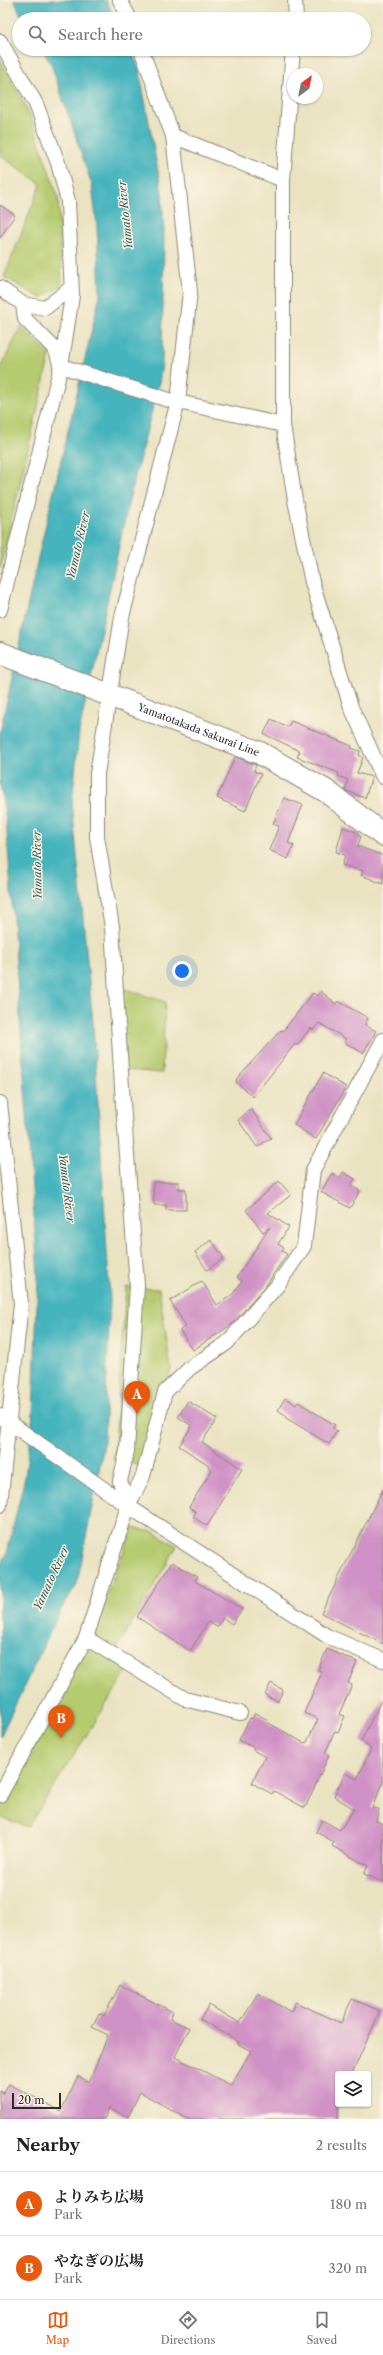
<!DOCTYPE html>
<meta charset="utf-8">
<style>
:root{--surface:#fff;--page:#f6f6f6;--text:#222;--muted:#767676;--line:#e0e0e0;--accent:#ea580c}
body{margin:0;font-family:"Libre Caslon Text","Noto Serif JP",serif;background:var(--page);color:var(--text)}
.controls{position:absolute;right:12px;bottom:12px;display:grid;overflow:hidden;border-radius:4px;box-shadow:0 1px 3px #0004}
.controls button{width:36px;height:36px;display:grid;place-items:center;padding:0;border:0;border-bottom:1px solid var(--line);background:var(--surface);color:var(--text);font:20px sans-serif}
.compass{position:absolute;left:287px;top:68px;width:36px;height:36px;border-radius:50%;background:var(--surface);box-shadow:0 1px 3px #0004;rotate:32deg}
.scale{position:absolute;left:12px;bottom:10px;width:49px;box-sizing:border-box;padding-left:4px;border:2px solid #2b2b2b;border-top:0;font-size:11px;line-height:14px;white-space:nowrap;color:#2b2b2b;-webkit-text-stroke:3px #fcf5e5;paint-order:stroke}
.you{position:absolute;left:182px;top:971px;width:14px;height:14px;margin:-10px;border:3px solid #fff;border-radius:50%;background:#1a73e8;box-shadow:0 0 0 6px #1a73e833}
.badge{display:grid;place-items:center;width:26px;height:26px;border-radius:50%;background:var(--accent);color:#fff;font-size:13px;font-weight:700}
.pin{position:absolute;translate:-50% -33px;filter:drop-shadow(0 1px 2px #0008)}
.pin::after{content:'';position:absolute;top:21px;width:14px;height:12px;background:inherit;clip-path:polygon(0 0,100% 0,50% 100%)}
.list{margin:0;padding:0;list-style:none}
h2{display:flex;justify-content:space-between;align-items:center;height:52px;margin:0;padding:0 16px;font-size:17px}
h2 small{font-size:13px;font-weight:400;color:var(--muted)}
.list li{display:grid;grid-template-columns:26px 1fr auto;gap:12px;align-items:center;box-sizing:border-box;height:64px;padding:0 16px;border-top:1px solid var(--line)}
.list b{display:block;font-size:15px;white-space:nowrap}
.list p{margin:0;font-size:13px;white-space:nowrap;color:var(--muted)}
.list em{font-size:13px;font-style:normal;color:var(--muted)}
.icon{flex:none;width:22px;height:22px;fill:none;stroke:currentColor;stroke-width:2;stroke-linecap:round;stroke-linejoin:round}
.map{position:relative;flex:none;width:383px;height:2119px;overflow:hidden}
.search{position:absolute;background:var(--surface);box-shadow:0 1px 3px #0004;left:12px;right:12px;top:12px;height:44px;display:flex;align-items:center;gap:10px;box-sizing:border-box;padding:0 14px;border-radius:22px;color:var(--muted);font-size:15px}
.sheet{height:180px;background:var(--surface)}
nav{display:flex;justify-content:space-around;align-items:center;box-sizing:border-box;height:56px;border-top:1px solid var(--line);background:var(--surface);font-size:11px;color:var(--muted)}
nav a{display:grid;justify-items:center;gap:2px}
nav .on{color:var(--accent)}
.map>svg:first-child{display:block}
.green{fill:#b6cb6f;stroke:#707b4d}
.water{fill:#45b4bd;stroke:#387074}
.building{fill:#d092c6}
.lines{fill:none;stroke-linecap:round;stroke-linejoin:round}
.minor-casing{stroke:#8a8776;stroke-width:16}
.primary-casing{stroke:#8a8776;stroke-width:24}
.minor{stroke:#fff;stroke-width:14}
.primary{stroke:#fff;stroke-width:22}
.labels{text-anchor:middle;dominant-baseline:central;stroke-width:3;stroke-linejoin:round;paint-order:stroke}
.street-label{font-size:10px;fill:#2b2b2b;stroke:#fcf5e5}
.water-label{font-size:11px;font-style:italic;fill:#345b5e;stroke:#fcf5e5}
</style>
<div class="map">
<svg width="383" height="2119" viewBox="0 0 383 2119">
<rect width="100%" height="100%" fill="#fcf5e5"/>
<filter id="ink" filterUnits="userSpaceOnUse"><feTurbulence type="fractalNoise" baseFrequency=".025" numOctaves="2"/><feDisplacementMap in="SourceGraphic" scale="8" xChannelSelector="R" yChannelSelector="G"/><feConvolveMatrix kernelMatrix="1 2 1 2 8 2 1 2 1" color-interpolation-filters="sRGB"/></filter>
<filter id="wash" filterUnits="userSpaceOnUse"><feTurbulence type="fractalNoise" baseFrequency=".012" numOctaves="4" result="noise"/><feDisplacementMap in="SourceGraphic" scale="16" xChannelSelector="R" yChannelSelector="G"/><feGaussianBlur stdDeviation="0.9" result="paint"/><feColorMatrix in="noise" values="0 0 0 0 0 0 0 0 0 0 0 0 0 0 0 0 0 1.4 0 .05"/><feComposite in="paint" operator="in"/></filter>
<g filter="url(#wash)">
<rect width="100%" height="100%" fill="#eae3c2"/>
<path class="green" d="M0,59L29,113L58,197L62,285L41,298L4,277L41,184L0,155Z
M21,327L50,355L0,569V369Z
M119,987L165,1002L162,1073L124,1070Z
M126,1287L159,1289L171,1369L142,1463L138,1465L114,1460Z
M133,1528L154,1532L177,1546L116,1650L90,1637Z
M89,1644L128,1670L28,1827L0,1817V1805Z"/>
<path class="water" d="M14,0H106L115,19H23Z
M42,49H130L139,68L162,193L164,234L162,363L159,383L129,500L79,732L72,803L93,1023L110,1300L104,1444L77,1584L61,1609L0,1737V1568L7,1553L25,1477L33,1414L38,1274L6,819L0,783V733L38,558L100,295L97,226L92,185L51,64Z"/>
<g id="blocks">
<path class="building" d="M0,205L15,215L0,238Z
M271,719L288,727L291,721L352,746L351,748L360,751L359,755L363,758L357,773L372,777L365,798L345,790L348,780L338,776L339,773L297,757L300,751L264,734Z
M235,757L256,765L254,771L261,774L245,811L217,798Z
M284,798L303,805L288,843L294,845L288,859L269,850L279,826L273,824Z
M343,827L359,833L358,836H361L358,846L383,856V884L361,875L363,871L342,865L345,855L336,852Z
M321,991L336,1004L338,1001L368,1018L365,1025L376,1031L363,1053L344,1042L346,1039L319,1023L313,1030L311,1028L297,1045L295,1044L253,1097L236,1082L237,1078L281,1030L283,1031L313,993L317,996Z
M323,1073L346,1087L316,1139L294,1125Z
M251,1109L271,1138L257,1147L238,1120Z
M343,1172L355,1179L351,1185L360,1191L350,1208L321,1192L332,1173L340,1178Z
M279,1181L291,1195L268,1213L289,1227L278,1244L284,1248L282,1251L287,1254L265,1287L231,1325L193,1350L180,1330L186,1326L170,1301L202,1281L217,1305L232,1295L242,1281L237,1277L270,1227L263,1232L246,1210Z
M153,1182H179V1189H186V1210H166V1205H154Z
M211,1240L224,1258L207,1270L195,1252Z
M285,1398L296,1405L298,1402L335,1425L333,1428L337,1431L329,1444L286,1418L287,1416L278,1410Z
M188,1401L217,1419L202,1442L242,1469L207,1526L193,1517L196,1512L189,1507L212,1470L208,1467L209,1465L179,1446L192,1426L178,1417Z
M383,1489V1644L321,1613Z
M172,1562L197,1577L195,1581L242,1609L232,1624L223,1618L217,1627L208,1622L190,1651L137,1617Z
M327,1649L357,1662L348,1683L352,1685L339,1714L345,1716L338,1732L335,1731L325,1753L329,1755L305,1808L274,1791L272,1794L252,1783L265,1757L253,1750L254,1748L239,1740L250,1718L252,1719L255,1713L268,1720L267,1722L304,1743L307,1742L318,1719L304,1713L322,1672L318,1670Z
M271,1683L283,1690L278,1701L265,1695Z
M383,1697V1783L372,1808L379,1809L376,1821L383,1824V1882L364,1874L368,1866L332,1846L334,1842L316,1832L322,1820L340,1830L354,1809L334,1796L345,1773L357,1779L371,1749L361,1741Z
M120,1985L173,2012L170,2019L189,2028L175,2057L231,2085L251,2051L238,2044L239,2042L200,2019L209,2005L240,2023L258,1993L291,2012L295,2002L341,2023L352,1999L380,2011L352,2074H338V2119H187L140,2092L128,2117L109,2108L104,2119H0V2091L4,2093L9,2084L61,2111L78,2076L89,2082L108,2035L92,2027L99,2013L104,2016Z"/>
</g>
</g>
<g filter="url(#ink)">
<use href="#blocks" fill-opacity="0" stroke="#8a8776" stroke-width="1"/>
<g class="lines">
<defs>
<path id="minor" d="M120,0L130,19
M295,0L296,19
M0,41L36,104L58,163L68,201L72,296L61,366L0,610
M293,49L283,180V425L295,500L312,582L351,707L383,777
M173,136L283,180
M0,288L23,304L25,319L56,350L60,364
M23,304L45,308L71,288
M61,366L169,400L283,425
M0,1103L21,1304L0,1505
M0,1416L128,1506L327,1636L383,1660
M128,1506L120,1481L127,1451L137,1285L123,1103L112,927L97,837V774L122,617L178,401L190,292L173,136L141,49
M86,1638L185,1699L240,1713
M0,1795L86,1638L128,1506L143,1476L165,1392L190,1368L227,1343L277,1286L304,1246L313,1170L383,1040"/>
<g id="primary">
<path id="s1" d="M0,653L260,753L326,791L383,835"/>
</g>
</defs>
<use href="#minor" class="minor-casing"/>
<use href="#primary" class="primary-casing"/>
<use href="#minor" class="minor"/>
<use href="#primary" class="primary"/>
</g>
</g>
<g class="labels">
<g class="street-label">
<text stroke="none"><textPath href="#s1" startOffset="213">Yamatotakada Sakurai Line</textPath></text>
</g>
<g class="water-label">
<text transform="translate(125 215) rotate(-96)">Yamato River</text>
<text transform="translate(78 545) rotate(-77)">Yamato River</text>
<text transform="translate(37 865) rotate(-91)">Yamato River</text>
<text transform="translate(67 1188) rotate(83)">Yamato River</text>
<text transform="translate(51 1578) rotate(-65)">Yamato River</text>
</g>
</g>
</svg>
<div class="controls">
<button><svg class="icon" aria-label="layers" viewBox="0 0 24 24"><path d="M12 4l9 5-9 5-9-5zM3 14l9 5 9-5"/></svg></button>
</div>
<svg class="compass" viewBox="-18 -18 36 36"><path d="M0-13l5 13h-10z" fill="#e53935"/><path d="M0 13l5-13h-10z" fill="#767676"/></svg>
<div class="scale">20 m</div>
<div class="you"></div>
<div class="pin badge" style="left:137px;top:1414px">A</div>
<div class="pin badge" style="left:61px;top:1738px">B</div>
<div class="search"><svg class="icon" aria-label="search" viewBox="0 0 24 24"><circle cx="10" cy="10" r="6"/><path d="M15 15l6 6"/></svg>Search here</div>
</div>
<section class="sheet">
<h2>Nearby<small>2 results</small></h2>
<ul class="list">
<li><span class="badge">A</span><div><b>よりみち広場</b><p>Park</p></div><em>180 m</em></li>
<li><span class="badge">B</span><div><b>やなぎの広場</b><p>Park</p></div><em>320 m</em></li>
</ul>
</section>
<nav>
<a class="on"><svg class="icon" aria-label="map" viewBox="0 0 24 24"><path d="M3 6l6-2 6 2 6-2v14l-6 2-6-2-6 2zM9 4v14M15 6v14"/></svg>Map</a>
<a><svg class="icon" aria-label="directions" viewBox="0 0 24 24"><path d="M12 3l9 9-9 9-9-9zM9 14v-3h6M13 9l2 2-2 2"/></svg>Directions</a>
<a><svg class="icon" aria-label="saved" viewBox="0 0 24 24"><path d="M7 4h10v16l-5-4-5 4z"/></svg>Saved</a>
</nav>
